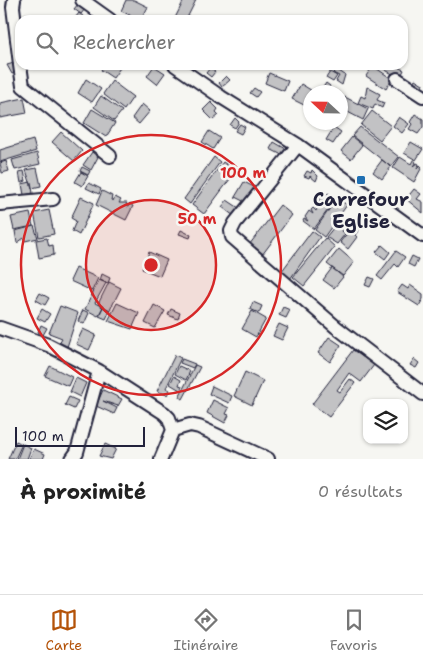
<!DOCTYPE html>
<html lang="fr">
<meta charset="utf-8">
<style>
:root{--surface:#fff;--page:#f6f6f6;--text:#222;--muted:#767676;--line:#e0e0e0;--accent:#b45309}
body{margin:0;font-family:"Shantell Sans",sans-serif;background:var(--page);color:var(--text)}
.controls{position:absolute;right:15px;bottom:15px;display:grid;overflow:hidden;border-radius:10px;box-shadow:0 1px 4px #0004}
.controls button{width:45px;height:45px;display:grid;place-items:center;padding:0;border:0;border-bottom:1px solid var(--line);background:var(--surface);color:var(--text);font:25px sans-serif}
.compass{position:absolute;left:303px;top:85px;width:45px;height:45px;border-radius:50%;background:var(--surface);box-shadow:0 1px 4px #0004;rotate:292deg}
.scale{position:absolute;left:15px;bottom:12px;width:130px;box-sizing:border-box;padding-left:5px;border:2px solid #22223b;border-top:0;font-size:14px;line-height:18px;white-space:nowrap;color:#22223b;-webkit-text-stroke:4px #f6f6f2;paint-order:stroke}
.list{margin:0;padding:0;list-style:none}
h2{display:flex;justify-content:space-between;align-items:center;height:65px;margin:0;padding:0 20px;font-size:21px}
h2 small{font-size:16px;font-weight:400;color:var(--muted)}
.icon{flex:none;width:28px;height:28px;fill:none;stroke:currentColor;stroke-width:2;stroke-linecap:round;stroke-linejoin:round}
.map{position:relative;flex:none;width:423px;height:459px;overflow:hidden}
.search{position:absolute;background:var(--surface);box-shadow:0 1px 4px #0004;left:15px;right:15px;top:15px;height:55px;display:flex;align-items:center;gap:12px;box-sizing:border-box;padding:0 18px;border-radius:15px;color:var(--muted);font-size:19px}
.sheet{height:135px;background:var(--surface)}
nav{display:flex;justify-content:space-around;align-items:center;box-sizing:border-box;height:70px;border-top:1px solid var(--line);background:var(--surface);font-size:14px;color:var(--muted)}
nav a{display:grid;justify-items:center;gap:2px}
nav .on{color:var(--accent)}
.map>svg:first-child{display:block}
.building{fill:#c2c2c4;stroke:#22223b}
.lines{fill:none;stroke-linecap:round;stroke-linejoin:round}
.minor-casing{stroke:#22223b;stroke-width:16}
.minor{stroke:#f6f6f2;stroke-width:12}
.ring{fill:none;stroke:#d62828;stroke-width:2.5}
.poi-dot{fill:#1f6fb2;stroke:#f6f6f2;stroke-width:2}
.labels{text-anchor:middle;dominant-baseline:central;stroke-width:5;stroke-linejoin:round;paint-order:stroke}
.poi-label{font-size:19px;font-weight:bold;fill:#22223b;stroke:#f6f6f2}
.centre{fill:#d62828;stroke:#f6f6f2;stroke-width:2.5}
.ring-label{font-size:15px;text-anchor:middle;font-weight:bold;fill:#d62828;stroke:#f6f6f2;stroke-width:5;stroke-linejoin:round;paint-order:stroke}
</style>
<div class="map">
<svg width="423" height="459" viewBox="0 0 423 459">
<rect width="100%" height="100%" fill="#f6f6f2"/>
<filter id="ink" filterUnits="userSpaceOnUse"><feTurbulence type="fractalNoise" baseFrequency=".02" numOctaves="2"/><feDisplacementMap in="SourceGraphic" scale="10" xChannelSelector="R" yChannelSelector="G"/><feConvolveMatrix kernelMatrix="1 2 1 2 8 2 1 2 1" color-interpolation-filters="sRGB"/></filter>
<g filter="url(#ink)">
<path class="building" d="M126,0H134L148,7L141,20L121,11Z
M184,0H196L186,20H174Z
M78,4L85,9L81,14L74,9Z
M79,13L88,20H77L75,18Z
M14,63L17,72L12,74L7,65Z
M104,65H122L113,78L101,70Z
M376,65H393L404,70L400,78Z
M154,66L165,73L157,84L147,76Z
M373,66L392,79L386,89L366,76Z
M210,68L215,72L211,77L206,73Z
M336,69L345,75L342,85L336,81L339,76L333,73Z
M330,72L337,76L333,82L326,78Z
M269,73L288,81L284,91L265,83Z
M226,76L230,80L222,87L219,83Z
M86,79L101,89L92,102L78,93Z
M415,79L423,84L421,90L412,84Z
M112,81L133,97L124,110L103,94Z
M326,83L330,86L326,92H320Z
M301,84L314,92H310V108L292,99Z
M367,87L380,94L377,100L384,103L382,108L375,104L373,109L358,103L361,96L365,98Z
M254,88L260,92L256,97L250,93Z
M101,96L122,111L114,121L94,107Z
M345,97L368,109L363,120L340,108Z
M24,98L27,113L0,118V103Z
M211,102L218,109L216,112L219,115L213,120L203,110Z
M142,104L150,111L139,124L132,118Z
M92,109L115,123L106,137L84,123Z
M372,111L391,126L380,140L361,125Z
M415,114L423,119V127L418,134L409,129L412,124L410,122Z
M399,117L409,124L402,133L393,126Z
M235,118L239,122L235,128L230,125Z
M240,124L245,127L241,134L235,131Z
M334,127L341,132L333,144L326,140Z
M360,127L399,157L391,167L352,136Z
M209,131L220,138L213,149L202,142Z
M61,132L82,151L74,161L52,142Z
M352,137L362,145L351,159L341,151Z
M33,140L36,151L0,162V150Z
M274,142L286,149L282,155L270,149Z
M411,142L423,149L416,160L404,153Z
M92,152L98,157L91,170L83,165Z
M37,153L40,164L15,170L12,160Z
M214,157L220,162L190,204L184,199Z
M400,157L411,164L413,160L416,162L413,166L417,163L419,164L417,169L420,165L422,167L414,182L393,168Z
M382,160L391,167L382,179L373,172Z
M6,161L9,171L2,173L0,163Z
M223,162L236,171L204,214L192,205Z
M82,167L90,171L88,175L80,171Z
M37,168L41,186L32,188L26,170Z
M312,170L318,176L316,181L310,176L309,178L304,176L307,171L311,173Z
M24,171L26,181L21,183L19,172Z
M81,172L88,176L82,186L75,182Z
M31,182L33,193L24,195L22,184Z
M244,182L254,187L245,202L235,197Z
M89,183L101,189L99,194L86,188Z
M414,189L421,194L417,199L423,202V213L406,199Z
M102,191L112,196L111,200L113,201L115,197L121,200L119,203H127L126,206L128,207L130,204L133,206L126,220L96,205Z
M328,193L336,199L314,229L303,221L304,219L308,221L305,217L309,211L313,214L311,210L313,208L316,211L317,209L314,207L316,205L319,207L317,203L321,197L324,199L322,196L324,194L327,196Z
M81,197L94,203L79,235L72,231L76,221L71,218Z
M337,198L347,205L324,237L315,230Z
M227,200L239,208L234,216L222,207Z
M280,205L292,215L262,255L249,245Z
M49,210L54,234L39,237L34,213Z
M30,213L33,226L14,230L11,217Z
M339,221L346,226L342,231L345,234L337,244L326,237Z
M355,224L360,228L355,235L357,237L348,249L340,242Z
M34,226L38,238L25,241L24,238L17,243L15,231Z
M181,230L191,235L190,238L179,234Z
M312,231L320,237L290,279L281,272Z
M47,238L49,246L53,245L54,255L39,258L36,240Z
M325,238L335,247L304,286L293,277Z
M382,245L390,252L385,259L376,252Z
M339,249L354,262L343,276L327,264Z
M396,251L405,257L398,267L395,264L382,280L377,276Z
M149,252L167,260L160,276L142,269Z
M412,256L418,259L414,267L408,264Z
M76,268L98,278L92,291L70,281Z
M332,268L343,277L334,288L323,280Z
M102,274L110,278L108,283L100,280Z
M369,277L374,279L370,287L365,285Z
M99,280L106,283L95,303L103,307L98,316L85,309Z
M109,282L121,288L110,310L98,304Z
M402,285L408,289L410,285L423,294V299L419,306L397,292Z
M40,293L49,298L45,305L36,300Z
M253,302L262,306L259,313L250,309Z
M117,303L139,313L132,329L108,321Z
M154,305L165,311L155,328L145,323Z
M60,306L78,313L67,347L59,343L62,338L49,333Z
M103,307L110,310L106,319L99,316Z
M283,307L290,310L286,318L279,315Z
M42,309L50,314L45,322L37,318Z
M171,309L180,313L178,319L168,315Z
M83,310L89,313L84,324L78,321Z
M252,311L266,319L256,337L242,329Z
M279,324L288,328L282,340L273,336Z
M41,325L47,328L43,335L38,332Z
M83,329L96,335L89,350L76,344Z
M329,337L341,345L330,362L318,353Z
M353,350L374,365L361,382L349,373L337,390L340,392L350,379L355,383L329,417L312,404Z
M175,355L181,358L166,388L170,390L167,395L157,391Z
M182,359L195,364L193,368L180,363Z
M414,359L419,363L416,368L410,365Z
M195,365L200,367L183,399L179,397Z
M50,366L72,377L68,386L45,376Z
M179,366L190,371L186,380L175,374Z
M245,372L263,381L252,405L234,396Z
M174,376L181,380L179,385L182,386L180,390L170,384Z
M76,378L86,383L80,397L70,392Z
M212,386L232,396L229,403L209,394Z
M103,390L122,399L118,406L103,401L117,408L114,414L96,406Z
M69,397L78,401L74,409L65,405Z
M213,400L229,408L226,414L229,415L225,423L207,413Z
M16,441L22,444L15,459H8Z
M23,444L31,448L27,459H17Z
M105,444L116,449L111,459L99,456Z
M34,449L45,454L43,459H29Z"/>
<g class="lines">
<defs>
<path id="minor" d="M14,0L13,7L20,64
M82,0L110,20
M20,65L23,86L110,156
M175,65L221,97L298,145L423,236
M397,79L423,96
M298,145L235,223L231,231L232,237L336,327L423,394
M0,204L53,199
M0,328L48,345L99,371L164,413L169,418L173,430L161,459
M173,430L190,425L199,427L268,459
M72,459L77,452L99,371"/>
</defs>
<use href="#minor" class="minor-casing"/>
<use href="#minor" class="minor"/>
</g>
</g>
<circle cx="151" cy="265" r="65" fill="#d62828" fill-opacity=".12"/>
<g class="ring">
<circle cx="151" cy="265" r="65"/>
<circle cx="151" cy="265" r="130"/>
</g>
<rect class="poi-dot" x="356" y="175" width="10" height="10" rx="2.5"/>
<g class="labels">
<g class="poi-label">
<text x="361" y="199">Carrefour<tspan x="361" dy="22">Eglise</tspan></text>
</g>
</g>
<circle cx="151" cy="265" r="8" class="centre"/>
<g class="ring-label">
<text x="243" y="178">100 m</text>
<text x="197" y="224">50 m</text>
</g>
</svg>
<div class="controls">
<button><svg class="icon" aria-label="layers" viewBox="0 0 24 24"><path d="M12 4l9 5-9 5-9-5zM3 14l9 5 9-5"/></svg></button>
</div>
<svg class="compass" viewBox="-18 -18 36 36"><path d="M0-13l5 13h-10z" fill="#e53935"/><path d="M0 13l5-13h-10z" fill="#767676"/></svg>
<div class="scale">100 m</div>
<div class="search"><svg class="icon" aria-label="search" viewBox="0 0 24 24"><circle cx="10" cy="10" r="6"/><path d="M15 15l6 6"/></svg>Rechercher</div>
</div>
<section class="sheet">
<h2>À proximité<small>0 résultats</small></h2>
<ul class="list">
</ul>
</section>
<nav>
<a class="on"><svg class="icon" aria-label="map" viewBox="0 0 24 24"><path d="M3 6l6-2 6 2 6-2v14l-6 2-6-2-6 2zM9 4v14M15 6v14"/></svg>Carte</a>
<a><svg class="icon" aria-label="directions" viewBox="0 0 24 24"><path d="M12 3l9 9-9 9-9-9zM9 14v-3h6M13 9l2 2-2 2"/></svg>Itinéraire</a>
<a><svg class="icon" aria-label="saved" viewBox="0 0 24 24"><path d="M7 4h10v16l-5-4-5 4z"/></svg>Favoris</a>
</nav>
